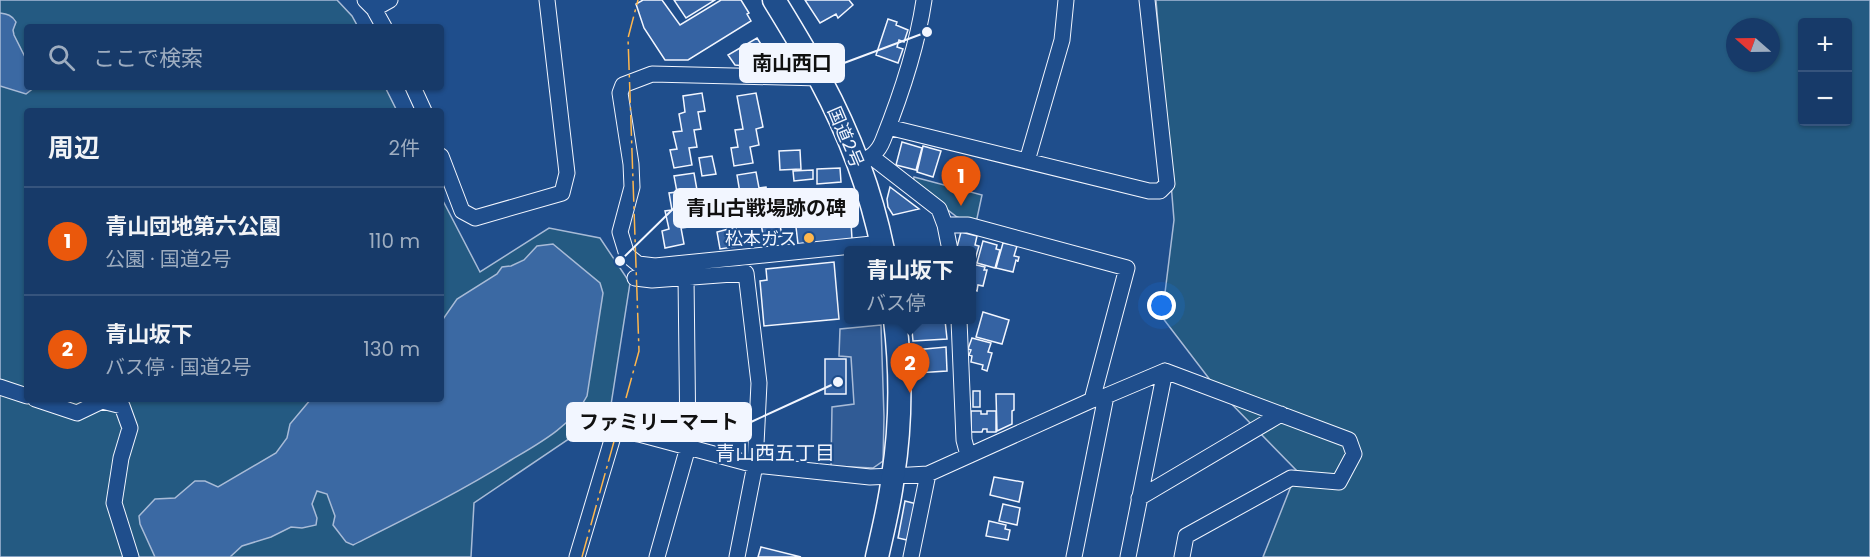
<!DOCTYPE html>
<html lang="ja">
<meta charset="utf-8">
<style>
:root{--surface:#173a69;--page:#20416f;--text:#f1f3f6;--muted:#9eadc0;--line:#36547d;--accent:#ea580c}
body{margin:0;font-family:Poppins,"Noto Sans JP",sans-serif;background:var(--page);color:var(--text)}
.controls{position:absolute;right:18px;top:18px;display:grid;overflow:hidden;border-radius:6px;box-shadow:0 2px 4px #0004}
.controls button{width:54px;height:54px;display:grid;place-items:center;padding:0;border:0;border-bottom:2px solid var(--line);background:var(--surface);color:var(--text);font:30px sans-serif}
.compass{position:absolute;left:1726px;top:18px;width:54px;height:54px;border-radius:50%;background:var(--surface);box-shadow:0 2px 4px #0004;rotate:290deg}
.you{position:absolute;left:1162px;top:306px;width:21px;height:21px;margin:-15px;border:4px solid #fff;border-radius:50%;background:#1a73e8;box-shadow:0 0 0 9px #1a73e833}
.badge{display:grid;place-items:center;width:39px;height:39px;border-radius:50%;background:var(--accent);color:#fff;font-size:20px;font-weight:700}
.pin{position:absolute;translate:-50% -50px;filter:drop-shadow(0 2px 3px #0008)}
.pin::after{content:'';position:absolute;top:32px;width:21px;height:18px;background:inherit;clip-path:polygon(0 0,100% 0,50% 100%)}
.popup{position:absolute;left:844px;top:246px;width:132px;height:78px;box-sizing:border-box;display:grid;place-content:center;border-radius:6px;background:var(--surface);filter:drop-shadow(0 2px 4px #0005);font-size:20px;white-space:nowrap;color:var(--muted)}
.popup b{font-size:22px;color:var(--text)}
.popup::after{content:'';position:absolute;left:50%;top:100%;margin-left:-12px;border:12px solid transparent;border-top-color:var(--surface)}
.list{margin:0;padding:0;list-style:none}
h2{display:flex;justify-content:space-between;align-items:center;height:78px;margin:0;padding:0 24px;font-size:26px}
h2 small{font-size:20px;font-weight:400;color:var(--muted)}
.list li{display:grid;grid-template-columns:39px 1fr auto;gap:18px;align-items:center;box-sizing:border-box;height:108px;padding:0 24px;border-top:2px solid var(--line)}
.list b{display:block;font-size:22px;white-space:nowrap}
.list p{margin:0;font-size:20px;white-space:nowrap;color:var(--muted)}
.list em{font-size:20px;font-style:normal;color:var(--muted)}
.icon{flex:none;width:33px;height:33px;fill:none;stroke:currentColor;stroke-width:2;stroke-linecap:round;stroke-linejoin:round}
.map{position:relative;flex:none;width:1870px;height:557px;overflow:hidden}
.search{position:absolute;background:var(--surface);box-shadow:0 2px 4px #0004;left:24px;top:24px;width:420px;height:66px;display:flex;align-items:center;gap:15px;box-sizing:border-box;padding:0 21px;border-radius:6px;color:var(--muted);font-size:22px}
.panel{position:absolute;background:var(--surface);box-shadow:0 2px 4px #0004;left:24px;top:108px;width:420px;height:294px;border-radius:6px}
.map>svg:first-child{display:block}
.green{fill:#245a82;stroke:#a8bbd7;stroke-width:1.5;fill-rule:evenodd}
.parking{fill:#305b95;stroke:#a8bbd7;stroke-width:1.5}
.water{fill:#3b69a3;stroke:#a8bbd7;stroke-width:1.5}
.building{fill:#3563a3;stroke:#f2f6ff;stroke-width:1.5}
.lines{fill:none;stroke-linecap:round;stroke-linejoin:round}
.minor-casing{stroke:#f2f6ff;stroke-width:17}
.highway-casing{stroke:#f2f6ff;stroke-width:25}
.minor{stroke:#1f4e8c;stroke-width:15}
.highway{stroke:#1f4e8c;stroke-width:22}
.power{stroke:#ffb74d;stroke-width:1.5;stroke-dasharray:21 4.5 3 4.5;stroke-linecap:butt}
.poi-dot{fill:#ffb74d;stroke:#1f4e8c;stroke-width:2}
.labels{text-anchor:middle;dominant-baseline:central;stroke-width:4.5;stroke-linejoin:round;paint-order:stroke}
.street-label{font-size:18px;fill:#f2f6ff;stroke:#1f4e8c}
.poi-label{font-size:18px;fill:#f2f6ff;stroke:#1f4e8c;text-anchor:end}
.neighbourhood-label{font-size:20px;fill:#f2f6ff;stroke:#1f4e8c}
.leader{fill:none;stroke:#f2f6ff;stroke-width:2}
.callout-dot{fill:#f2f6ff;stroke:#1f4e8c;stroke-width:2}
.callout{fill:#f2f6ff;stroke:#f2f6ff;stroke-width:2}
.callout-label{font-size:20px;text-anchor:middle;font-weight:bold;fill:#111}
</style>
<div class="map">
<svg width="1870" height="557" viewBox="0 0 1870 557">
<rect width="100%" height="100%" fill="#1f4e8c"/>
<path class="green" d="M0,0H337L352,16L358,27H27V87H385L397,111H27V399H441V197L480,272L549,228L600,238L630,283L610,411L474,503L471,557H0Z
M1156,0H1870V557H1263L1297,471L1217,389L1162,317L1174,220ZM1802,22H1848V122H1802ZM1735,27H1771V63H1735Z
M914,177L982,195L976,223L957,217L913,183Z"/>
<path class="parking" d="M881,325L884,417L883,461L873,468L831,466L832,407L854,404L851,357L839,356L840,329Z"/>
<path class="water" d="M0,13C7,14 12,15 16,22L13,30L14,35L27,61V87H35L26,94L0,86Z
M553,244L600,283L603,293L587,396C572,426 538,444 511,460C460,492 407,518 353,545L346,542L333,525L335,516L327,494L317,491L312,504L317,518L316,525L302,528L291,527L271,537L242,546L230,557H155L140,524L139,516L155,499L175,498L195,481H205L218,487L276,453L287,438L290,424L311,399H441V322L457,299L497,274L502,267L511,266L524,260L537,246Z"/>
<path class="building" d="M643,0H662L680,25L721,0H741L749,13L747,14L751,21L688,60H665L644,28L636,4Z
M674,0H715L686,18Z
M805,0H849L853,5L838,18L836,14L820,23Z
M888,19L897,22L896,25L908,30L904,42L899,40L897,47L903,49L898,63L876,55Z
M757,38L770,58L756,67L735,65L728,55Z
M702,93L705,111L698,112L701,129L694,130L697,147L689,148L692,165L674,168L670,150L677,149L673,132L682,131L679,114L685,112L683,96Z
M756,93L763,127L756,129L759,145L750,147L753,163L734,166L731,148L738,147L735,130L743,129L737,96Z
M902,142L922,148L916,170L896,165Z
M923,146L941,151L933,177L917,172Z
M800,150L801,169L780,170L779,151Z
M712,156L716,174L702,176L699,158Z
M840,168L841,182L817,184V169Z
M813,170V179L794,181L793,171Z
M756,172L759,188L766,187L769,203L776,202L782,236L764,240L758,207L750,209L747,192L740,193L737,175Z
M694,173L697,190L690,192L693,209L685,210L688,227L681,228L684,244L665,248L662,231L669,229L665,211L672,210L669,193L677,192L674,176Z
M890,187L919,209L893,215L888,207L887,199Z
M851,222L852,239L798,244L796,227Z
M736,227L739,246L720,249L717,232Z
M961,232L977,236L975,245L979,246L974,263H972V250H962V249L957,247Z
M983,241L997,245L996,249L1000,250L995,268L977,263Z
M1003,243L1017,246L1014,256L1019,257L1018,261L1016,260L1013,272L996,268Z
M834,262L839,319L764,326L760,281L767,280L766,269Z
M972,264L985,267L984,270H987L983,286L978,285L977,291L972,289Z
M983,312L1009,320L1002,344L976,337Z
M911,320H945L947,339L913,341Z
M972,338L991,343L988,352L992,353L987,371L982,369L983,365L971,362L972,356L969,355L971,350L968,349Z
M946,347L947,371L916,373L914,350Z
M825,359H846V394H825Z
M973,391H980V407H973Z
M996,394H1014V410L1012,411V424L997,431Z
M971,411H981V414H987V411H996V432H987V429H983L982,432H971Z
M994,477L1023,482L1019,502L990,495Z
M905,501L917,504L907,540L898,538Z
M1003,504L1020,508L1017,525L999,521Z
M989,521L1006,525L1005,529L1010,530L1008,540L986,536Z
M761,547L801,557H758Z"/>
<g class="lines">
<defs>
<path id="minor" d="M365,0L374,9L384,27
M374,9L390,0
M820,78L652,74L623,85L620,93L631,164L632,187L620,232L627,255L638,264L655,266L882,243
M413,87L424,111
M888,127L1149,191H1160L1167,184L1147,0
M441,156L462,211L475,218L562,193L567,173L547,0
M872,157L939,209L945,225L950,250
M1027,161L1062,40L1066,0
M858,163C871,157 878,153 883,140C901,95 917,48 924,0
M945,225H968L1127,268L1092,400
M635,278L652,280L746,273L759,383L755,465L737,557
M959,320L964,440L968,455
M0,387L27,396
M35,399L77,413L102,401L122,406L130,428L121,458L114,503L131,557
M601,428L639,434L755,465L870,477L893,476L928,474L1092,400L1106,396L1165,371L1349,440L1354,454L1339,482L1291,478L1186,536L1182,557
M1139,498L1281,414
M577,557L615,430
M657,557L688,447L686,277
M911,557L928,474
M1074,557L1106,396
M1128,557L1165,371"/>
<path id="highway" d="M774,0C790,26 806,52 820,79C849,133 871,191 883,250
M877,557C883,530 890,503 893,476C901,425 901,370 895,320"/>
</defs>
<use href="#minor" class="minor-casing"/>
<use href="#highway" class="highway-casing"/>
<use href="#minor" class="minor"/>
<use href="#highway" class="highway"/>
<path class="power" d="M582,557L639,351L628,38L638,0"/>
</g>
<circle class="poi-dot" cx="809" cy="238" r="6"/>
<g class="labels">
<g class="street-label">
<text transform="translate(846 137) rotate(67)">国道2号</text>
</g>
<g class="poi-label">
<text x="797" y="238">松本ガス</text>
</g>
<g class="neighbourhood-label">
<text x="775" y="453">青山西五丁目</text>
</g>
</g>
<path class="leader" d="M927 32L844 63M620 261L674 208M838 382L751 422"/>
<g class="callout-dot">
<circle cx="927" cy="32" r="6"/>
<circle cx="620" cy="261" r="6"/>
<circle cx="838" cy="382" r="6"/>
</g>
<g class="callout">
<rect x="740" y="44" width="104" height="38" rx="6"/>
<rect x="674" y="189" width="184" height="38" rx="6"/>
<rect x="567" y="403" width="184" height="38" rx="6"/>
</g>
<g class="callout-label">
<text x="792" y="70">南山西口</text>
<text x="766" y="215">青山古戦場跡の碑</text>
<text x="659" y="429">ファミリーマート</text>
</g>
</svg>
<div class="controls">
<button>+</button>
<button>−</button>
</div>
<svg class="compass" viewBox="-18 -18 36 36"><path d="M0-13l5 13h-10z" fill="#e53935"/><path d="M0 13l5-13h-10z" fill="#9eadc0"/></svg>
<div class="you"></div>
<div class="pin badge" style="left:961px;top:206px">1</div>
<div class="pin badge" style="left:910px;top:393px">2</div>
<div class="popup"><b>青山坂下</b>バス停</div>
<div class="search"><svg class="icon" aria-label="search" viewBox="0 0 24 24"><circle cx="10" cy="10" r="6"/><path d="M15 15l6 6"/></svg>ここで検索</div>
<section class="panel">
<h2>周辺<small>2件</small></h2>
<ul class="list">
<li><span class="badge">1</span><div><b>青山団地第六公園</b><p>公園 · 国道2号</p></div><em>110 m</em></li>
<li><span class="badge">2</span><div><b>青山坂下</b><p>バス停 · 国道2号</p></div><em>130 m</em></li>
</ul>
</section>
</div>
